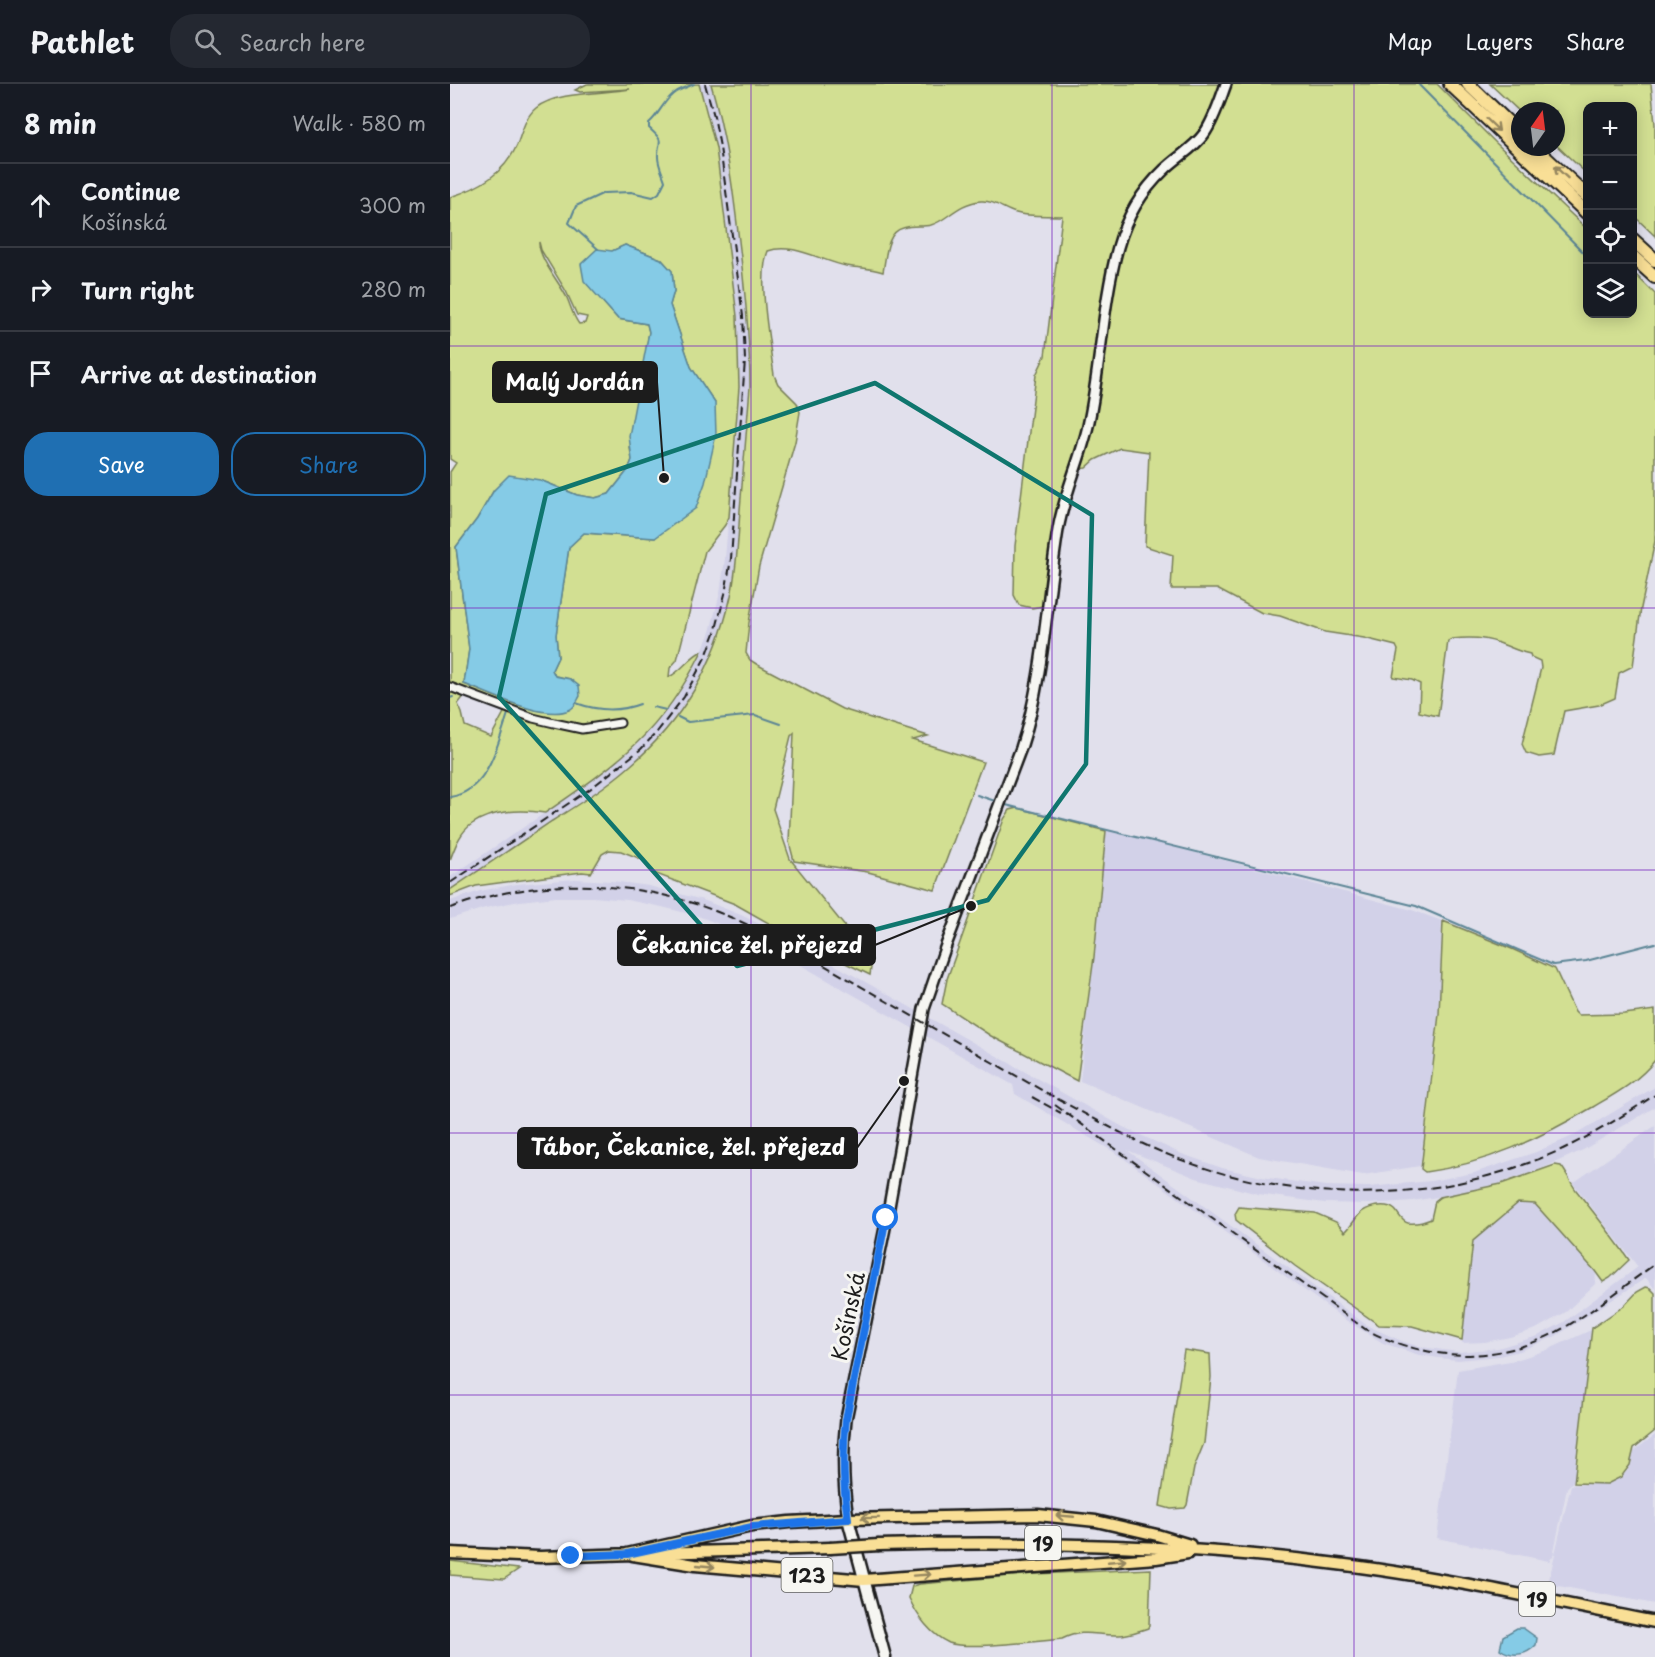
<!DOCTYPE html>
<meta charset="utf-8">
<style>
:root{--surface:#171b24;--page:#242831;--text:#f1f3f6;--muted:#9ea1a6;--line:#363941;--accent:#1f6fb2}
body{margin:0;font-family:"Playpen Sans",sans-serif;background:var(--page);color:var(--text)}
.controls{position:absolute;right:18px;top:18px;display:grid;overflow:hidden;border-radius:12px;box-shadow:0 3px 15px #0003}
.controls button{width:54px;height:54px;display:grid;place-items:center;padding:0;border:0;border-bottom:2px solid var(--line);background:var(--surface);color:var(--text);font:30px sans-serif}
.compass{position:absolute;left:1061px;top:18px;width:54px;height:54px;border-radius:50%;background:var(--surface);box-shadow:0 3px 15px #0003;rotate:14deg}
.stop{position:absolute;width:18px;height:18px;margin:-14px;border:4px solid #1a73e8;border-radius:50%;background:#fff}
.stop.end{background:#1a73e8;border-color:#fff;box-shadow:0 2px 6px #0008}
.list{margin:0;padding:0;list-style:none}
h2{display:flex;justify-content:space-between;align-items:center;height:78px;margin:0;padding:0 24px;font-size:26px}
h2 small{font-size:20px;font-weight:400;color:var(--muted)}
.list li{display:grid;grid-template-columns:39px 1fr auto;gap:18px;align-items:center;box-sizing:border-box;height:84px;padding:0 24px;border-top:2px solid var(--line)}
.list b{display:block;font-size:22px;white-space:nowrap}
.list p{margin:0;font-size:20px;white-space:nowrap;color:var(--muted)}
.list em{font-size:20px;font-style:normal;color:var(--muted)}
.actions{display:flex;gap:12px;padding:18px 24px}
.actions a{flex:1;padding:14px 0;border:2px solid var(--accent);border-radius:24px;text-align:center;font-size:21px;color:var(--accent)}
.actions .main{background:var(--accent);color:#fff}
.icon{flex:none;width:33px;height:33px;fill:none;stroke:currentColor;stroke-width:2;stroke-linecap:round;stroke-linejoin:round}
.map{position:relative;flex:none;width:1205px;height:1573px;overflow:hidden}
header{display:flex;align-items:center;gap:36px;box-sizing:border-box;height:84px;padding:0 30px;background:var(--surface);border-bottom:2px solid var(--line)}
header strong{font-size:28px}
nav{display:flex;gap:33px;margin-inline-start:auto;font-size:21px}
.search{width:420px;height:54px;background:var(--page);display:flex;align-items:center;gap:15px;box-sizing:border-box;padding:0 21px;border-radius:24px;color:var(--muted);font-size:22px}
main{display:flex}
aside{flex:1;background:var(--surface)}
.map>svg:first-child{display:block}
.built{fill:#d2d1e8}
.green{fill:#d2df92;stroke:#777e57;stroke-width:1.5;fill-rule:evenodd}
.water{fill:#85cbe6;stroke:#5b8595;stroke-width:1.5}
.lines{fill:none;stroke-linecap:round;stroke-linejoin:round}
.stream{stroke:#5b8595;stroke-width:2}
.minor-casing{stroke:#1c1c1c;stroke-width:11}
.tertiary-casing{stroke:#1c1c1c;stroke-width:14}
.secondary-casing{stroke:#1c1c1c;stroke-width:15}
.primary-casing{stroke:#1c1c1c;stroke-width:15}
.motorway-casing{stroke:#1c1c1c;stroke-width:16}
.minor{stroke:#f6f6f2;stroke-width:7}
.tertiary{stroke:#f6f6f2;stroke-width:9}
.secondary{stroke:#f6f6f2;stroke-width:10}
.primary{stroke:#f9df96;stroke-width:10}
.motorway{stroke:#f9df96;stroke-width:12}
.rail{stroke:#1c1c1c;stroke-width:2;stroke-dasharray:9 4.5;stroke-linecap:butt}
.primary-bridge-casing{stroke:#1c1c1c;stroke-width:15;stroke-linecap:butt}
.primary-bridge{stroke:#f9df96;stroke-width:10}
.oneway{stroke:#96875f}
.route{stroke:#1a73e8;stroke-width:8}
.marked{fill:none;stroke:#0f766e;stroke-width:4.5;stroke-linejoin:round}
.grid{fill:none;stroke:#7b2cbf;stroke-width:1.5;stroke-opacity:0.55}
.labels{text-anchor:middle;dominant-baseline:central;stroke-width:6;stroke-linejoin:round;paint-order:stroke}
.shield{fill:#f6f6f2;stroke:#5d5d5c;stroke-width:1.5}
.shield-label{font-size:20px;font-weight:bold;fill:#1c1c1c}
.street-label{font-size:21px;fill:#1c1c1c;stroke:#f6f6f2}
.leader{fill:none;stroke:#1c1c1c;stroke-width:2}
.callout-dot{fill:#1c1c1c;stroke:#f6f6f2;stroke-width:2}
.callout{fill:#1c1c1c;stroke:#1c1c1c;stroke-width:2}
.callout-label{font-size:22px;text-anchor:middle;font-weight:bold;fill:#fff}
</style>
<header>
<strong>Pathlet</strong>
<div class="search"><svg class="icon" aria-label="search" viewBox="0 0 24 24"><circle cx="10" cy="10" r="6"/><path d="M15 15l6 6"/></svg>Search here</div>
<nav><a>Map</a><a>Layers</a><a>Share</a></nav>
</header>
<main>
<aside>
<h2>8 min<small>Walk · 580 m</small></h2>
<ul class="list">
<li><svg class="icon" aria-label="ahead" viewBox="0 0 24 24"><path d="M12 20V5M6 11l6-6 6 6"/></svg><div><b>Continue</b><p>Košínská</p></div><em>300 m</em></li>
<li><svg class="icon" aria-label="right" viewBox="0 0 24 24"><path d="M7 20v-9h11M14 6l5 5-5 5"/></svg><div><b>Turn right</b></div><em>280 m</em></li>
<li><svg class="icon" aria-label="arrive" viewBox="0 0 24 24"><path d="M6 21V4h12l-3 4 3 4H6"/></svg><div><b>Arrive at destination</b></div></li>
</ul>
<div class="actions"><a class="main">Save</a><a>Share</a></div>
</aside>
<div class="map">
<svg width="1205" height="1573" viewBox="0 0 1205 1573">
<rect width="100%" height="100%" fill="#e1e0ec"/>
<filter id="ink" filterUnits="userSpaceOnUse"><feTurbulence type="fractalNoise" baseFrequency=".0167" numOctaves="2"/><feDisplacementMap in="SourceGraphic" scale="12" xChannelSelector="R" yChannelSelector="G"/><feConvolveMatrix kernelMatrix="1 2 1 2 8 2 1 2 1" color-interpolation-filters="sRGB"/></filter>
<g filter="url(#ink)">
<path class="built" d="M249,0H261L277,62L298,231L300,276V303L286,476L281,511L270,551L262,572L238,616L211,652L195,669L179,684L143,710L0,806V793L136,701L187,661L229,610L252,567L260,548L270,509L275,475L289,303V276L287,232L272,102L259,33Z
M657,745L962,826L992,837L988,934L970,1082L913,1091L809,1073L630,997Z
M125,795L162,797L199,802L253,816L291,831L332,851L673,1043L732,1070L772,1084L812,1093L876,1102L919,1103L981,1097L1024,1089L1086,1068L1125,1051L1205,1003V1023L1133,1066L1093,1084L1048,1100L1007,1110L962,1117L919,1120L875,1119L808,1110L746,1094L677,1066L918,1242L954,1258L971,1263L1008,1268L1048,1264L1088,1252L1114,1238L1188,1183L1123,1099L1205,1042V1205L1196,1194L1106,1252L1070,1267L1049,1272L1008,1276L989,1274L969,1271L933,1259L894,1235L669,1071L565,1010L563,1001L324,866L284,846L248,832L212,823L177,816L143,813H106L70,817L35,824L0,835V817L30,807L67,800Z
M1068,1119L1085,1121L1146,1189L1145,1200L1116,1228L1086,1245L1060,1253L1035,1258L1012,1259L1024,1156Z
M1141,1246L1125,1395L1117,1404L1103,1472L1099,1477L987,1454L1008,1286L1066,1276L1097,1266Z
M1205,1351V1520L1098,1500L1121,1401L1141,1400L1171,1393L1178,1386L1184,1367Z"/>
<path class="green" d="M137,0H249L266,64L287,232L289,303L279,433L275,441L255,467L227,576L220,584L219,593C232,587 239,573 252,567C212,649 168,679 95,729C72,725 42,726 22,740C10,748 5,763 0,776V388L6,379L0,375V113C29,104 54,90 67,61C72,48 75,33 86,24C107,7 154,10 180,5L130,8L125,6ZM89,158L91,166L116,207L127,231L137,233L135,239L129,240C123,232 121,223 117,214C110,199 88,174 89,158ZM175,161L211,175L222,187L224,207L220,221L241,283L265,319L205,454L134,449L119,463L106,551L108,573L102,586L105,592L120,595L123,623C99,640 40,609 14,600L19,565L6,463L27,435L44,406L90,396L127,411L145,414L159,410L178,386L182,376L180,364L199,248L197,240L168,235L153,218L162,167ZM18,607L58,621L41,653L15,642L12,629L8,620Z
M261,0H987L1046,59L1137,145L1138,230H1182L1183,188L1205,210V457L1191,524L1183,582L1169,589L1165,614L1149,621L1114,627L1104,671L1089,673L1076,669L1072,660L1091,584L1090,577L1081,573L1080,570C1069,568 1060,563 1049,559C1034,553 1018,553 1002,555L998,557L988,632L969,628L970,600L962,596L943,593L948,566L946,562L914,554L875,548L830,532L812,529L767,505H721L723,471L695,462L699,368L670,364L645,376L636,384L624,385L593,522L582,524L569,521L564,511L565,462L586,291L595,272L612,132C597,131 580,133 566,129C554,126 544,116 531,117C507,119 497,137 481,141C472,143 462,141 453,144C436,148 436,174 433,188C421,184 408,184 396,182C371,177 342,158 318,167C307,194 320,260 324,291L328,300L347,319L350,328L345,358L309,482L299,539L296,569L300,576L308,581L392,625L478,652L463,656L533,678L485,806L418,788L344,777L339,758L344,649L341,652L323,725L340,775L422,876L420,891L367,865L368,857L366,854L364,862L361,863L285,820L201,788L194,776L171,767L159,766L152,770L141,789L132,788L26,802L0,812V806C34,783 68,760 102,737C129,720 156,703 180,682C232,637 266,579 281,512C287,484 288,455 290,426C293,385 297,344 300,303C300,254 295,206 289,157C283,104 276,52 261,0Z
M1040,0H1201L1205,40V152L1183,131L1182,22H1138L1137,90L1106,61V27L1070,28Z
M568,724L656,747L644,873L627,997L541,952L492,920L497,895L554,735L560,726Z
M993,837L1062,865L1105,885L1125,928L1128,931L1174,930L1205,926V976C1189,997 1165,1010 1143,1023C1090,1054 1036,1080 975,1088L971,1085L989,930Z
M1105,1081L1111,1082C1117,1089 1120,1098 1126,1106C1144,1129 1162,1151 1179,1176L1160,1194L1153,1198L1145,1187L1085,1120L1068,1119L1023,1157L1012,1256L962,1242L929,1241L845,1182L786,1136L785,1130L789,1123L865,1129L886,1138L895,1148C902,1142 906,1132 913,1127C921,1122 937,1119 945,1126C949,1130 951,1137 958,1139C965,1140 974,1138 981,1135L985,1117L990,1113L1051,1100Z
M1196,1203L1200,1204L1205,1209V1347L1184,1364L1180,1381L1171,1393L1157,1400L1124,1399L1142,1244L1174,1222L1187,1208Z
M734,1266L760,1270L761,1293L754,1359L744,1384L737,1421L735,1424L721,1425L710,1422Z
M0,1477L69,1485L54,1495L0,1491Z
M701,1485L699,1541L698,1544C688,1547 679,1551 669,1551C645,1552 635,1544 612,1555C589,1557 517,1566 499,1559C481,1551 467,1532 459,1514L462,1502L470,1500L583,1490Z"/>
<path class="water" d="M175,161L211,175L222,187L224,207L220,221L241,283L265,319L266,351L255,399L246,424L205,454L134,449L119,463L106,551L108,573L102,586L105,592L120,595L129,602L130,612C127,617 125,624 119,626C94,637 39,609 14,600L19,565L6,463L27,435L44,406L59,391L90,396L127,411L145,414L159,410L178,386L182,376L179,352L199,248L197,240L168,235L134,197L131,180L147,165L162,167Z
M1067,1544H1073L1087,1554L1086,1561C1076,1572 1061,1573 1050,1565L1053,1552Z"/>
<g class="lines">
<path class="stream" d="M968,0L1138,173
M148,165L119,139L126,122L154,109L181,108L203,113L209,109L215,97C213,90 208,81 208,73C207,56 217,60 199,44V39C210,30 214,15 226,8C231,5 238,3 244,0
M0,614L3,613
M126,619C148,627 169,628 190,620
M203,623L216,626
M228,633L238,638L305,631L331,640
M527,711L545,717
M0,713C39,707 48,658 59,627
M556,721L966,822L1103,881L1136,877L1205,859"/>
<defs>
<path id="minor" d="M0,603L83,634L104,639L132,645L170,639"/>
<path id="tertiary" d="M398,1435C393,1401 392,1369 396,1335L437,1134L474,925L495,864L571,664C594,594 596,519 608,446C614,410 630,377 638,342C651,283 652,221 668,163C676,134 692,107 714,86C727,73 743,65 754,50C764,36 770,16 776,0"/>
<path id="secondary" d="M398,1435L435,1573"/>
<path id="primary" d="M429,1461C582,1457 735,1460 887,1480C994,1493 1099,1517 1205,1538
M0,1469L90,1473L184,1470
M206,1469L380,1464
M177,1470L302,1442L339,1438L398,1435L588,1431L646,1437L707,1451L740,1461
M183,1471L245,1481L414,1496L706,1474L738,1469"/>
<path id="motorway" d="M1000,0L1138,130
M1018,0L1070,50
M1084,63L1138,113
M1182,155L1205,176
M1182,172L1205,193"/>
</defs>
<use href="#minor" class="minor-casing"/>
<use href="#tertiary" class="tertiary-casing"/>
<use href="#secondary" class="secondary-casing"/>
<use href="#primary" class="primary-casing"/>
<use href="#motorway" class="motorway-casing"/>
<use href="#minor" class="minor"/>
<use href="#tertiary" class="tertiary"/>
<use href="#secondary" class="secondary"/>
<use href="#primary" class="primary"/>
<use href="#motorway" class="motorway"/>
<path class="rail" d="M0,799L140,705L191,665L207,648L234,613L257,570L265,549L275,510L281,475L295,276L293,232L270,63L264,32L255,0
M0,824C87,793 184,794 270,829C329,852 383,887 438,918C522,966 605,1016 691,1059C818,1118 959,1126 1089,1075C1131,1059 1168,1035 1205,1011
M582,1013L611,1029
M605,1021L915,1245C970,1274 1031,1280 1089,1256C1127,1241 1171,1204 1205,1180"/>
<defs>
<path id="primary-bridge" d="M380,1464L429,1461"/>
</defs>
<use href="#primary-bridge" class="primary-bridge-casing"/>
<use href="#primary-bridge" class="primary-bridge"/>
</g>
<defs><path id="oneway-shaft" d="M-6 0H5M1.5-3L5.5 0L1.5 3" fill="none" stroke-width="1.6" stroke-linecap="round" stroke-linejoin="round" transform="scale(1.5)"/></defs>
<g class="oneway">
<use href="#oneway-shaft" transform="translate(1043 41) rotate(44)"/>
<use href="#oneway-shaft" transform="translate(1111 88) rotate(-137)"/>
<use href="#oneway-shaft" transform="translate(615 1432) rotate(-175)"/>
<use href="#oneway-shaft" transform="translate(420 1434) rotate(179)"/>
<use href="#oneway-shaft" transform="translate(667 1477) rotate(-5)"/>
<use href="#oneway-shaft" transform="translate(256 1482) rotate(6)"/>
<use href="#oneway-shaft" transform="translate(472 1491) rotate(-4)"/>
</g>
</g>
<g class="lines" filter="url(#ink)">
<path class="route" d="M121,1472L177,1470L302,1443L398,1435C393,1400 392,1369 396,1335L436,1134"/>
</g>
<path class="marked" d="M425,299L642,431L636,680L538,816L287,882L49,613L96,410Z"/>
<path class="grid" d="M301,0V1573M602,0V1573M904,0V1573M0,262H1205M0,524H1205M0,786H1205M0,1049H1205M0,1311H1205"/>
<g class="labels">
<g class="shield">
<rect x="575" y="1442" width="36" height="34" rx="4.5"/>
<rect x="331.5" y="1474" width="51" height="34" rx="4.5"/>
<rect x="1069" y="1498" width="36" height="34" rx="4.5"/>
</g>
<g class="shield-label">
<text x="593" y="1459">19</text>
<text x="357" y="1491">123</text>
<text x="1087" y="1515">19</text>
</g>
<g class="street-label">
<text transform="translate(397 1232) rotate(-78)">Košínská</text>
</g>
</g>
<path class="leader" d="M214 394L207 298M521 822L425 861M454 997L407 1064"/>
<g class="callout-dot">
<circle cx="214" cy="394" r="6"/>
<circle cx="521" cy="822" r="6"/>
<circle cx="454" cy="997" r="6"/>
</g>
<g class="callout">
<rect x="43" y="278" width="164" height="40" rx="6"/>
<rect x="168" y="841" width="257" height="40" rx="6"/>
<rect x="68" y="1044" width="339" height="40" rx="6"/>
</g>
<g class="callout-label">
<text x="125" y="306">Malý Jordán</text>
<text x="297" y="869">Čekanice žel. přejezd</text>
<text x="238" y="1071">Tábor, Čekanice, žel. přejezd</text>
</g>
</svg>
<div class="controls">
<button>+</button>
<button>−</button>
<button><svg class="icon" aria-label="locate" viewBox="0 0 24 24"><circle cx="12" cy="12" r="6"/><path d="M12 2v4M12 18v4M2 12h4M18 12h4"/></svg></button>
<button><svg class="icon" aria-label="layers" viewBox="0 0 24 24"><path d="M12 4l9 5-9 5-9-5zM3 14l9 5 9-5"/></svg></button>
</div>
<svg class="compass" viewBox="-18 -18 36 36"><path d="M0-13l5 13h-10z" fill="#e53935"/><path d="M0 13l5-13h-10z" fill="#9ea1a6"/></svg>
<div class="stop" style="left:436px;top:1134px"></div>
<div class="stop end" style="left:121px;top:1472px"></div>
</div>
</main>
